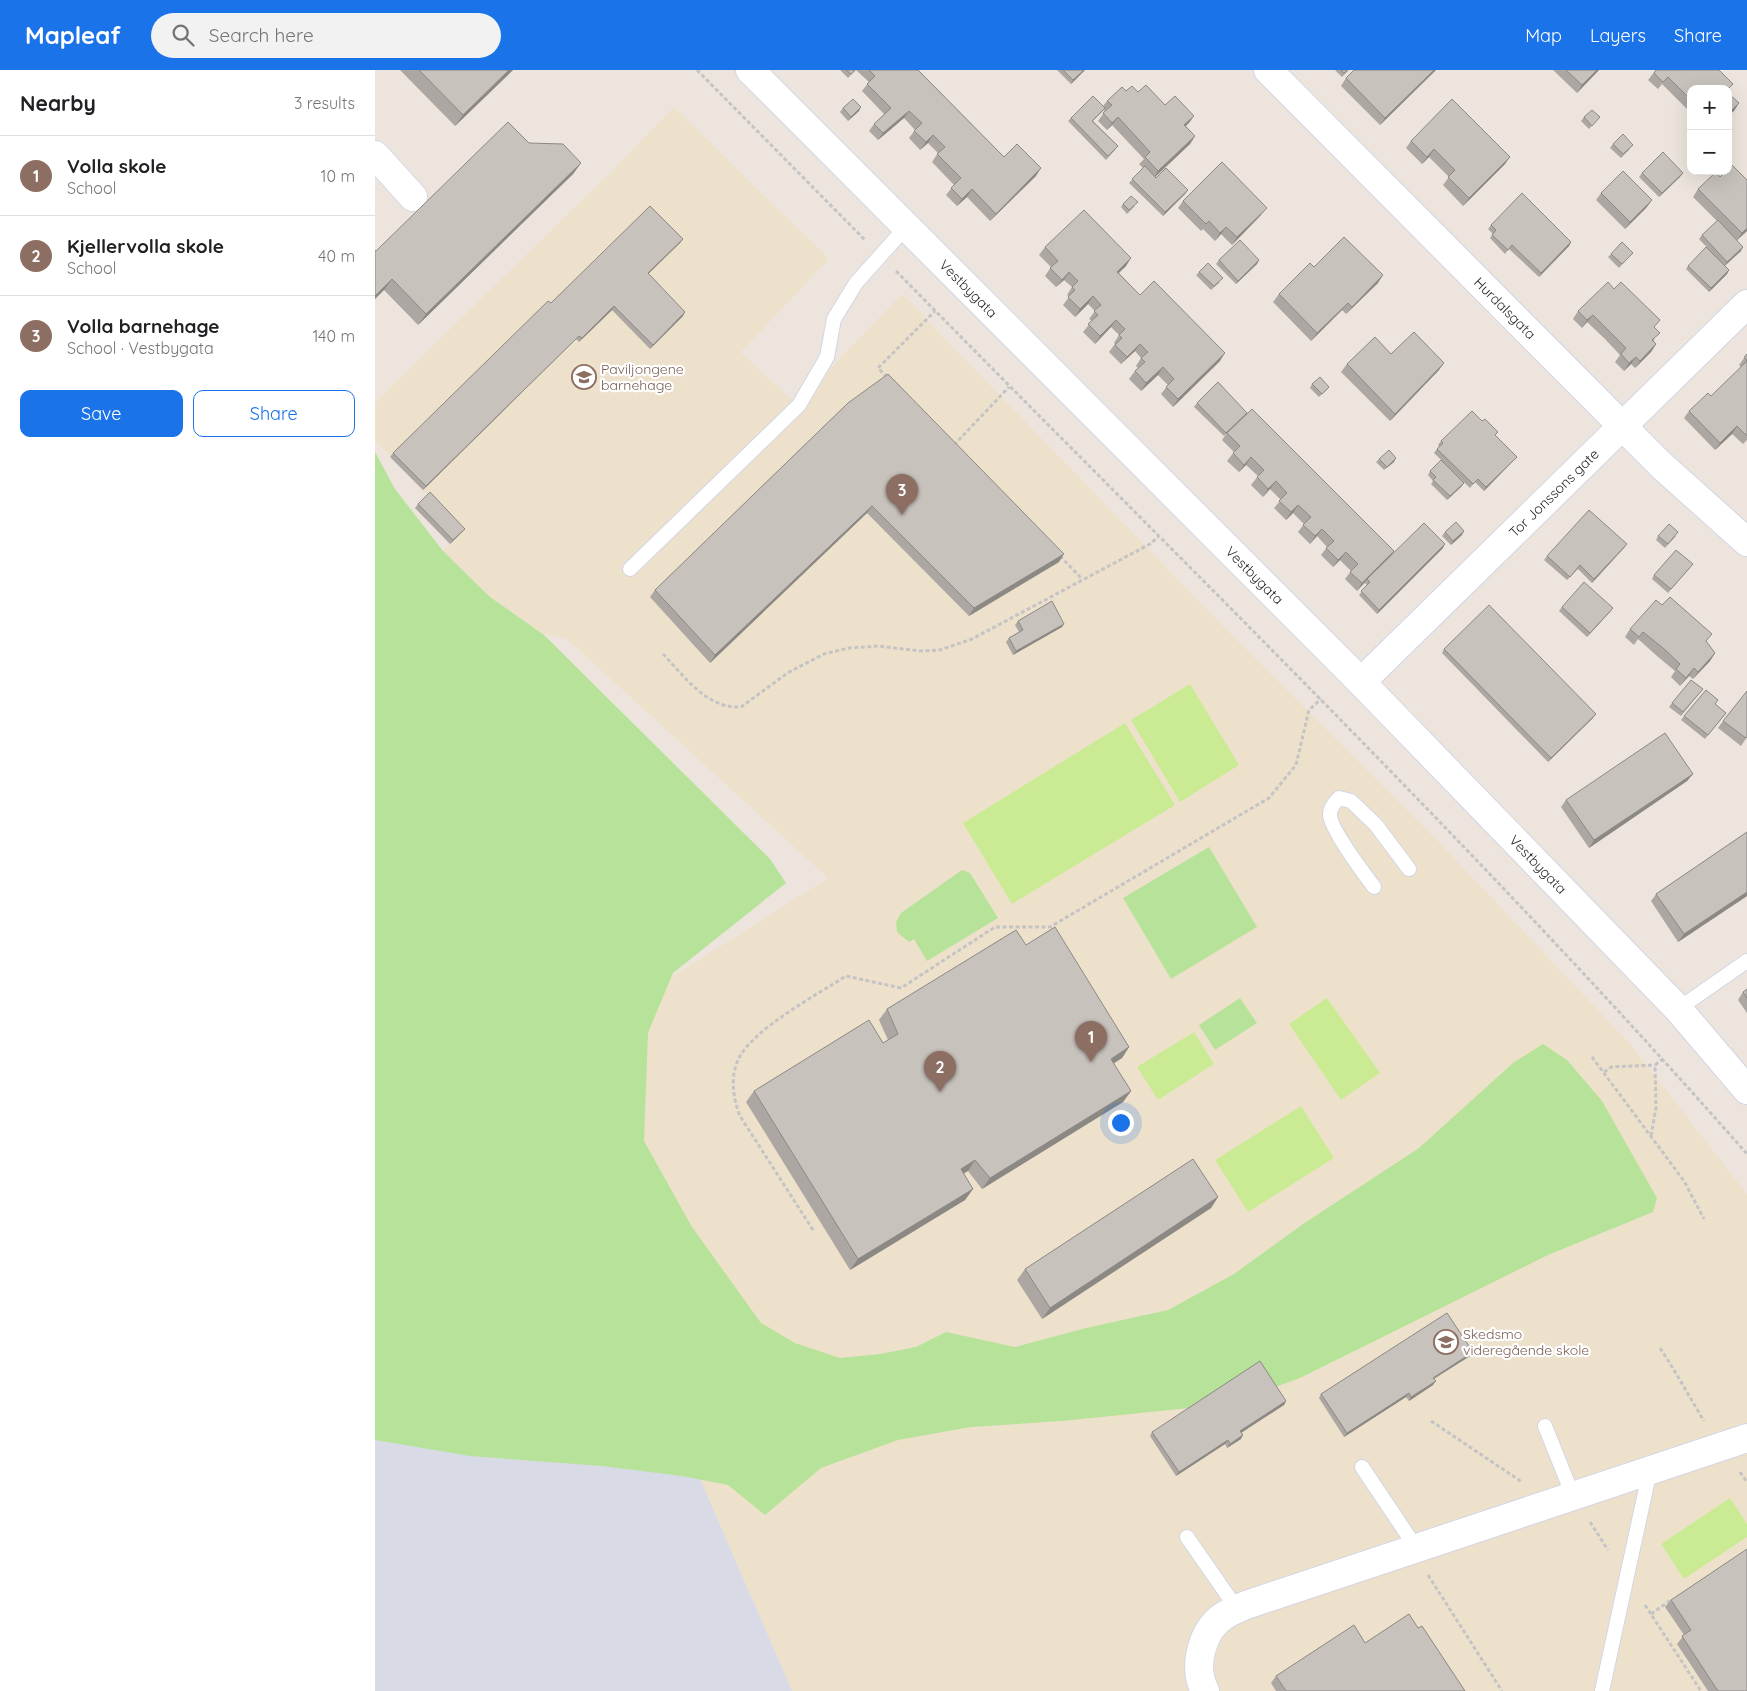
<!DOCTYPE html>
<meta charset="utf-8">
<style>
:root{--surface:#fff;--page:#f2f2f2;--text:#202124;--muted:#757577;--line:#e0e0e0;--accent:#1a73e8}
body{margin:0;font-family:Quicksand,sans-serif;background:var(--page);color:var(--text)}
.controls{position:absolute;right:15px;top:15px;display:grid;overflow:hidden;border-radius:10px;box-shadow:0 5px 20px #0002}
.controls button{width:45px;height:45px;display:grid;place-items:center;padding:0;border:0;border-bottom:1px solid var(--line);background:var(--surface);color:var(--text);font:25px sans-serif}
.you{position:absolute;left:745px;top:1052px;width:18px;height:18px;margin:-12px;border:4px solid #fff;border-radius:50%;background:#1a73e8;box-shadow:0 0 0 8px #1a73e833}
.badge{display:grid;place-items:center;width:32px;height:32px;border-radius:50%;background:var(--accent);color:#fff;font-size:16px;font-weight:700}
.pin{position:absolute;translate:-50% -41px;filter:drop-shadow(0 1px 2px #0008)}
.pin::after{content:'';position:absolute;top:26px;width:18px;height:15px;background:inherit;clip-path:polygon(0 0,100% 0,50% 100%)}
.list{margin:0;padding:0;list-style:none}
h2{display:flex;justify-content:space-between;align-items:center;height:65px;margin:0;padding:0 20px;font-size:21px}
h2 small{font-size:16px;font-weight:400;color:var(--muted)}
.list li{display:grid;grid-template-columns:32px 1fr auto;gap:15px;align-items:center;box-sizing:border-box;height:80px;padding:0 20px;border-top:1px solid var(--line)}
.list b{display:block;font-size:19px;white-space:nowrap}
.list p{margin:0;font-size:16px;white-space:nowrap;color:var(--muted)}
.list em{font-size:16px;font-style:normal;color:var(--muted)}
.actions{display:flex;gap:10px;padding:15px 20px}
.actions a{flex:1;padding:11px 0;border:1px solid var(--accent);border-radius:10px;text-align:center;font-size:18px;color:var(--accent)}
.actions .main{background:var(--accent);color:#fff}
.icon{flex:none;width:28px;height:28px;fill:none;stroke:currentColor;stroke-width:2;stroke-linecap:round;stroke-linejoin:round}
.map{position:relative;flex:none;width:1372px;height:1621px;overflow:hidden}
header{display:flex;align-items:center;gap:30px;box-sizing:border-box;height:70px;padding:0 25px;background:var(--accent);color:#fff}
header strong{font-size:24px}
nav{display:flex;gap:28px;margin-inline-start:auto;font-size:18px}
.search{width:350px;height:45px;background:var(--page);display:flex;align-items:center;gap:12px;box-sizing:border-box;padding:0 18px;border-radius:28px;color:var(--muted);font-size:19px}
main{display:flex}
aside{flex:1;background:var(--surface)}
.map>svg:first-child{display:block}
.education{fill:#eee1cc}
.airport{fill:#d8dbe5}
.green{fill:#b6e399}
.pitch{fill:#caeb94}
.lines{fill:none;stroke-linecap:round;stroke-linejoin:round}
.lane-casing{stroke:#d2d6e3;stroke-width:16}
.street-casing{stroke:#d2d6e3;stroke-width:30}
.path{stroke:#c4c4c4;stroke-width:3;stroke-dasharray:4 2.5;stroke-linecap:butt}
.lane{stroke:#fff;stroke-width:14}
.street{stroke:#fff;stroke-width:28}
.wall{fill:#aca7a2}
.shaded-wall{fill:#8c8884}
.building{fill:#c8c2bc;stroke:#8c8884}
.labels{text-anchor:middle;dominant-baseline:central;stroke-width:4.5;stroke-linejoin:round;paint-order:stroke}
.street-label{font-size:14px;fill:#2b2b2b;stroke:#fff}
.education-label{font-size:14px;fill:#785e54;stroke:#fff;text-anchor:start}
</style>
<header>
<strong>Mapleaf</strong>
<div class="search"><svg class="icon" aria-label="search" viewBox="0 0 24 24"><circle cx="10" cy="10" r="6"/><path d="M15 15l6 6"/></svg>Search here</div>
<nav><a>Map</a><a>Layers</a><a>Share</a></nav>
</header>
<main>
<aside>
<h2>Nearby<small>3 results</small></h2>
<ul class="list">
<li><span class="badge" style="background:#8d6e63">1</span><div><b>Volla skole</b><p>School</p></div><em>10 m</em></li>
<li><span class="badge" style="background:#8d6e63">2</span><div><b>Kjellervolla skole</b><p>School</p></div><em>40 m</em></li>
<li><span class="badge" style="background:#8d6e63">3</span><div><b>Volla barnehage</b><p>School · Vestbygata</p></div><em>140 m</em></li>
</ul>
<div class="actions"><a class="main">Save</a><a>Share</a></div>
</aside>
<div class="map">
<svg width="1372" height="1621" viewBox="0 0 1372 1621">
<rect width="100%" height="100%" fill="#ede5dd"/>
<path class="education" d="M299,37L454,189L366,282L421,334L527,224L849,557L1063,771L1257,976L1372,1124V1621H417L330,1420L137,1008L453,808L192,569L148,560L68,481L75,474L40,438L52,426L0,370V332L236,102Z"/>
<path class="airport" d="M0,716L330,1420L417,1621H0Z"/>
<path class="green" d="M0,382L20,419L68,481L115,527L169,565L395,789L411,813L298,903L273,963L269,1071L317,1157L386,1253L420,1273L465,1288L505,1284L541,1277L571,1262L640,1277L711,1258L793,1240L859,1204L928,1154L1044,1078L1138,993L1168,974L1192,990L1227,1031L1282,1128L1278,1142L1173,1185L925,1308L854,1334L687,1351L596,1357L523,1370L446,1398L390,1445L353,1415L307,1406L227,1396L95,1386L0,1370Z
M834,777L882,857L796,909L748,828Z
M587,800L595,803L623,848L552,891L539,869L534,872L522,862L521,852L526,843Z
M865,928L882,953L840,980L824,955Z"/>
<path class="pitch" d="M815,614L864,695L805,732L756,650Z
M750,653L800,735L637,834L588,753Z
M952,928L1005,1003L966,1030L914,954Z
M819,962L839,994L783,1030L762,997Z
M926,1036L959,1088L873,1142L840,1090Z
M1355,1428L1372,1454V1467L1309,1509L1286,1474Z"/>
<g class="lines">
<defs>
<path id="lane" d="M255,499L424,335L452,287L459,249L481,213L531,157
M999,817C990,805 954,757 955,744C955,738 960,732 964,728L976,731L1001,755L1034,799
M1303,939L1372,891
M1170,1356L1198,1426
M987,1397L1042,1479
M812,1467L862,1539
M1227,1621L1275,1400"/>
<g id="street">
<path id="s1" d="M375,0L986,612L1303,939L1372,1020"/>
<path id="s2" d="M893,0L1286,395L1372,472"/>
<path d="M0,85L38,127"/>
<path id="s3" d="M986,612L1372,234"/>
<path d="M830,1621C817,1597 827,1559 850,1545C857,1541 864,1538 871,1535L1372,1368"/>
</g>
</defs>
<use href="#lane" class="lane-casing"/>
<use href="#street" class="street-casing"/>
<path class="path" d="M322,0L490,170
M521,201C808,493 1102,777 1372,1084
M512,307L503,298L560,241
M579,375L634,317
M685,486L707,509
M288,584C310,607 332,639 366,637L414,602L449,584L474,578L503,576L547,581L565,580L597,569L775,474L783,467
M1217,987L1309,1111L1329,1149
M1229,1002L1236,997L1280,995
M1276,1066L1281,1038L1280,995L1288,989
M438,1160L365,1046C358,1028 355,1008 363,990C376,960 443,924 471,906L526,918L620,857H675L894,728L921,695L934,640L946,629
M1285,1278C1301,1302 1314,1326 1329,1351
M1056,1351L1147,1412
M1365,1402L1372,1412
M1215,1452L1233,1480
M1053,1505L1127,1621
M1270,1535L1326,1621
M1276,1544L1296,1530"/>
<use href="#lane" class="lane"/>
<use href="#street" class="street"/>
</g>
<path class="wall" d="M25,0H138L80,56Z
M465,0H481L473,8Z
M481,0H543L629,87L661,106L615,151L592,127L582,136L571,125L579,115L557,92L563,83L553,73L545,80L534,68L540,60L529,48L503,70L494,61L499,54L509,44L487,21L494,12Z
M682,0H710L696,14Z
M960,0H974L967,7Z
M979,0H1061L1005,55L966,16L971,8Z
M1178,0H1224L1202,23Z
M1281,0L1316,19V43L1287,14L1283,19L1273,10Z
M751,21L763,22L790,35L819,46L811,56L820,66L815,74L780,107L813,120L810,124L788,146L754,113L768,98L764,94L769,89L737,55L732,60L723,51L730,41L729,40L718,51L743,76L740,80L731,90L693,51L696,48L728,36L732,31Z
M468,38L484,41L473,51L465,42Z
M1209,47H1225L1214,59L1206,51Z
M1036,71L1130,94L1088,136L1068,115L1074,107L1054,87L1047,94L1031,78Z
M154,73L206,93L198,104L43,255L9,220L1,181Z
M1238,74L1255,79L1246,88L1235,78Z
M1267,103L1305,107L1284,127L1264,107Z
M1323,119L1372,161L1362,170L1366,181L1350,196L1354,200L1352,204L1334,222L1311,199L1313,196L1342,188L1324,169L1327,165L1342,151L1318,127Z
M1226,123L1277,130L1271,138L1250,159L1221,130Z
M808,131L886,145L857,175L846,164L840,171L828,159L826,161L803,138Z
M748,134L760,136L752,144L746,137Z
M1116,155L1196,172L1194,176L1164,207L1134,179L1130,184L1115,168L1118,164L1113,159Z
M308,169L305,173L273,204L308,246L275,279L237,240L204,272L201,269L48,420L15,387L18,383L176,233Z
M670,177L751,196L744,203L765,225L845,291L798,337L786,324L793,315L783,305L766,321L754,309L760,301L763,298L761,296L766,288L760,281L746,294L734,282L740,274L739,273L744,265L736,257L720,274L708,262L717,251L714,249L720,241L713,234L700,247L688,235L694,227L692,225L697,217L689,210L681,217L670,206L676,197L664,185Z
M1258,183L1244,198L1233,187L1236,184Z
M844,190H884L882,194L861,214L841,194Z
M939,197L1003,213L971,244L967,240L936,271L898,232L904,224Z
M824,202L845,212L836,220L821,205Z
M1203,241L1280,258L1279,271L1281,274L1276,282L1260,298L1256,294L1249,301L1240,292L1245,285L1230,269L1212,252L1207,258L1198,249Z
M1016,284L1064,300L1015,351L966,302L972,294Z
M1372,284V370L1368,374L1357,364L1340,380L1309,348L1314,341L1336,326L1366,297L1364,295Z
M937,314L954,317L952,320L944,327L935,318Z
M473,333L684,492L594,546L492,443L335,593L275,527L280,520Z
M822,333L872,343L1019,481L1016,485L1068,478L1002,544L984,525L992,515L990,513L982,521L970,509L976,501L965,490L958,497L946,485L952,477L942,466L935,474L923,462L929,454L918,443L911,450L899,438L906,430L895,419L888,427L876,415L883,406L871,395L864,402L852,391L859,382L847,370L852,363L849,366L819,337Z
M1107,351L1123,362L1120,365L1142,387L1139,390L1109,421L1100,412L1095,418L1059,383L1064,376L1063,375L1066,371Z
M1004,389L1019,392L1009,400L1001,392Z
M1055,401L1089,413L1086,417L1072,430L1056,414L1058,411L1053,405Z
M43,434L90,459L75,474L40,438Z
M1070,462L1087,465L1076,475L1067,466Z
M1283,466H1301L1290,478L1281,470Z
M1252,474L1217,513L1203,499L1192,510L1169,490L1172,486Z
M1315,498L1293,523L1277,509L1279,505Z
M1187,537L1238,538L1212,567L1184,541Z
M643,551L687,557L638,585L631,572L634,568L644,562L640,555Z
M1255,559L1331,571L1340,583L1335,591L1318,609L1314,606L1305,616L1296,607L1300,601L1282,586L1263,569L1259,575L1250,567Z
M1069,579L1218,648L1173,692L1067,583Z
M1328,619L1306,646L1294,637L1297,633Z
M1340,634L1351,643L1330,669L1306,650L1309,646Z
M1348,651L1372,667L1366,676L1343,658Z
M1318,704L1312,711L1214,778L1186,737L1191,730Z
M1372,762V826L1303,872L1276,831L1281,824Z
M651,875L754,977L747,988L738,994L756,1021L748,1032L607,1119L593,1101L588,1103L598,1119L590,1130L475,1200L371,1032L379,1021L508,973L513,970L504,950L512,939Z
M1372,919V943L1363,930L1368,922Z
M843,1127L836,1138L667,1249L642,1210L650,1199Z
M1095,1286L1059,1309L1058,1315L1034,1331L1031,1327L969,1367L944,1328L946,1324Z
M911,1331L909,1335L866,1362V1369L852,1378L850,1374L801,1406L775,1366L777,1362Z
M1296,1530L1372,1621H1333L1302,1574L1309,1565L1290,1537Z
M1043,1558L1090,1621H901L896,1613L901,1606L990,1573Z"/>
<path class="shaded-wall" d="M134,0H138L80,56L88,45Z
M709,0H710L696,14L698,10Z
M1059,0H1061L1005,55L1010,48Z
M1222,0H1224L1202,23L1207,15Z
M1364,33L1359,41L1353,46V44Z
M486,37L484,41L473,51L476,47Z
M534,41L529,48L503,70L508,63Z
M819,46L814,53L804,62L809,55Z
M743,47L737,55L732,60L737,53Z
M558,65L553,73L545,80L551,72Z
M820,66L815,74L778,109L783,101Z
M1059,79L1054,87L1047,94L1052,87Z
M1135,87L1130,94L1088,136L1094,128Z
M206,93L198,104L43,255L51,244Z
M666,98L661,106L615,151L621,144Z
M1308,103L1305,107L1284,127L1287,123Z
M597,119L592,127L582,136L587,129Z
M813,120L810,124L788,146L790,142Z
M1277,130L1271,138L1250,159L1255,152Z
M892,138L886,145L857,175L862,167Z
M851,157L846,164L840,171L845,163Z
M1372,158V161L1361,171L1367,163Z
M308,169L305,173L270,207L273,203Z
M1196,172L1194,176L1164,207L1166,203Z
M1368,177L1366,181L1349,196L1352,192Z
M756,188L751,196L737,209L742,202Z
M884,190L882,194L861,214L863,211Z
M1354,200L1352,204L1334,222L1336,218Z
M694,202L689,210L681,217L687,210Z
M1008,205L1003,213L971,244L977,237Z
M17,209L9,220L0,229V226Z
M718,226L713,234L700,247L705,239Z
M973,233L967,240L936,271L942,263Z
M239,236L237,240L204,272L207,268Z
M310,242L308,246L275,279L278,275Z
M1218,245L1212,252L1207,258L1212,250Z
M741,250L736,257L720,274L725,266Z
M204,266L201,269L48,420L51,416Z
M765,274L760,281L746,294L752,287Z
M1281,274L1276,282L1260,298L1265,291Z
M850,283L845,291L798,337L803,329Z
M1261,287L1256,294L1249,301L1254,293Z
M1069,293L1064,300L1015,351L1020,344Z
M788,297L783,305L766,321L771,313Z
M1362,356L1357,364L1340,380L1345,373Z
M876,387L871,395L864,402L869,395Z
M1142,387L1139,390L1109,421L1111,417Z
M1021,388L1019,392L1009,400Z
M901,411L895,419L888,427L893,419Z
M1089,413L1086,417L1072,430L1075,426Z
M923,435L918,443L911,450L916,442Z
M497,436L492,443L335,593L340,585Z
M90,459L75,474L78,470Z
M947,459L942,466L935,474L940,466Z
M1089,461L1087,465L1076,475L1078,471Z
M1070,474L1068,478L1002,544L1004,540Z
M1252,474L1249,478L1217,513L1219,509Z
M1019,481L1014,489L992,509L982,521L987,513Z
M971,482L965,490L958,497L963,490Z
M689,484L684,492L594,546L599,538Z
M1238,538L1235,542L1212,567L1215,563Z
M689,554L687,557L638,585L641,581Z
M1340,583L1335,591L1318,609L1323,602Z
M1319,598L1314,606L1305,616L1311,608Z
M1221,644L1218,648L1173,692L1176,688Z
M1318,704L1312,711L1214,778L1219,770Z
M1372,822V826L1303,872L1309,864Z
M754,977L747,988L728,1000L736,989Z
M756,1021L748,1032L607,1119L615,1108Z
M600,1090L593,1101L578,1110L586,1099Z
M598,1119L590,1130L475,1200L483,1189Z
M843,1127L836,1138L667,1249L675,1238Z
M1098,1282L1095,1286L1055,1311L1058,1308Z
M1061,1311L1058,1315L1034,1331L1036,1327Z
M1034,1323L1031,1327L969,1367L972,1363Z
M911,1331L909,1335L863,1365L865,1361Z
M868,1365L866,1369L852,1378L855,1374Z
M853,1370L850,1374L801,1406L804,1402Z"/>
<path class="building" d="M44,0H134L88,45Z
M471,0H480L476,4Z
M494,0H543L629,87L642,74L666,98L621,144L597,119L587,129L576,118L586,108L562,84L570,77L558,65L551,72L539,61L547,53L534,41L508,63L499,54L516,38L492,14L500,6Z
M688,0H709L698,10Z
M966,0H972L969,3Z
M979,0H1059L1010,48L971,8Z
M1191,0H1222L1207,15Z
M1281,0H1344L1358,14L1353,19H1316V30L1293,7L1288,12L1279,3Z
M771,15L790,35L800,26L819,46L809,55L820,66L783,101L770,87L775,82L743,47L737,53L728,43L737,35L732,31L747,17L751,21L757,16L763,22Z
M1353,23L1364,33L1353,44Z
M718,26L730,38L717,51L743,76L733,86L696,48Z
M478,29L486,37L476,47L468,38Z
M1077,29L1135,87L1094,128L1073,107L1080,100L1059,79L1052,87L1036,71Z
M1217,40L1225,47L1217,56L1209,47Z
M133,52L154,73L188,74L206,93L51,244L17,209L0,226V180L1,181Z
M1248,64L1258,75L1248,84L1238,74Z
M1288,82L1308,103L1287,123L1267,103Z
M847,92L892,138L862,167L851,157L845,163L834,151L831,154L808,131Z
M1357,95L1372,110V158L1367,163L1323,119L1341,102L1345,107L1351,101H1353V99Z
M770,96L781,108L791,98L813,120L790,142L757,109Z
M1248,101L1277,130L1255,152L1226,123Z
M1147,123L1196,172L1166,203L1137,175L1133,180L1117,165L1121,160L1116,155Z
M756,126L763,132L754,140L748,134Z
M275,136L308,169L273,203L310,242L278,275L239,236L207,268L204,266L51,416L18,383L173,231L176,233Z
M709,140L756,188L742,202L765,225L779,211L850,283L803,329L791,317L799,309L788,297L771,313L760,301L770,292L766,288L773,282L765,274L752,287L740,275L747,268L744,265L750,259L741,250L725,266L713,254L723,245L719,241L726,235L718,226L705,239L693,227L700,220L697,217L703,211L694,202L687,210L675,198L683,191L670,177Z
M1343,150L1368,177L1352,192L1327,165Z
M969,167L1008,205L977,237L973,233L942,263L904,224L935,193L939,197Z
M865,170L884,190L863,211L844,190Z
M1247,172L1258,183L1247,194L1236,184Z
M1331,177L1354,200L1336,218L1313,196Z
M833,193L848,208L839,216L824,202Z
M1233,212L1239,219L1246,212L1285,250L1279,257L1285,263L1277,270L1281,274L1265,291L1261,287L1254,293L1246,284L1251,278L1218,245L1212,250L1203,241Z
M1039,262L1069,293L1020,344L972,294L1000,267L1016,284Z
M1372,284V291L1369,287Z
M1372,291V366L1362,356L1345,373L1314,341L1333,323L1336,326Z
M513,304L689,484L599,538L497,436L340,585L280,520L473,333Z
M945,307L954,317L947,324L937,314Z
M843,312L872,343L851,363L822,333Z
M877,339L1019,481L987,513L975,502L983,494L971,482L963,490L951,478L959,471L947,459L940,466L928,455L936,447L923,435L916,442L904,431L912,423L901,411L893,419L882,407L889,400L876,387L869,395L858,383L865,376L852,363Z
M1097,341L1107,351L1110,349L1123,362L1120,365L1142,387L1111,417L1103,409L1098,414L1062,379L1068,373L1066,371Z
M1014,380L1021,388L1012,397L1004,389Z
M1066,390L1089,413L1075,426L1058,410L1061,407L1055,401Z
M55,422L90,459L78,470L43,434Z
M1214,440L1252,474L1219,509L1205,495L1195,507L1172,486Z
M1081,452L1089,461L1078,471L1070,462Z
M1049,453L1070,474L1004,540L986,521L995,512L992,509Z
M1294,454L1303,462L1293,474L1283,466Z
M1301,480L1318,494L1296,519L1279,505Z
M1209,512L1238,538L1215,563L1187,537Z
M1295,527L1337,564L1331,571L1340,583L1323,602L1319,598L1311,608L1301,599L1305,594L1288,578L1268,562L1264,567L1255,559L1281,530L1287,535Z
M677,531L689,554L641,581L634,568L648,560L643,551Z
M1114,535L1221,644L1176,688L1069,579Z
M1316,610L1328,619L1308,642L1297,633Z
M1331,620L1343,630L1340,634L1351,643L1333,665L1309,646Z
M1372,621V667L1371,668L1348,651Z
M1290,663L1318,704L1219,770L1191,730Z
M1372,762V822L1309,864L1281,824Z
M680,857L754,977L736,989L756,1021L615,1108L600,1090L586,1099L598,1119L483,1189L379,1021L494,950L508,973L523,964L512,939L641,860L651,875Z
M1372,919V928L1368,922Z
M818,1089L843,1127L675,1238L650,1199Z
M1072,1243L1098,1282L1058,1308L1061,1311L1036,1327L1034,1323L972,1363L946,1324Z
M885,1291L911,1331L865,1361L868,1365L855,1374L853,1370L804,1402L777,1362Z
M1372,1479V1621H1343L1307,1566L1316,1560L1296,1530Z
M1034,1544L1043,1558L1047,1556L1090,1621H911L901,1606L979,1555L990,1573Z"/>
<defs>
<symbol id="school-ring" viewBox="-11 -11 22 22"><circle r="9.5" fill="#fff" stroke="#8d6e63" stroke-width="1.5"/><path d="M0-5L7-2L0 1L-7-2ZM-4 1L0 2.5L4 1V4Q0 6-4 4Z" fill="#8d6e63"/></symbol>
</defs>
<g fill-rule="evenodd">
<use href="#school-ring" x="195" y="293" width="28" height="28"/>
<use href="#school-ring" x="1057" y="1258" width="28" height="28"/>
</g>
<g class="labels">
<g class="street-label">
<text stroke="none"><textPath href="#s1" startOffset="309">Vestbygata</textPath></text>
<text stroke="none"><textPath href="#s2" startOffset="336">Hurdalsgata</textPath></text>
<text stroke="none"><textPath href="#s3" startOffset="270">Tor Jonssons gate</textPath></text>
<text stroke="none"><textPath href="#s1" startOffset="714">Vestbygata</textPath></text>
<text stroke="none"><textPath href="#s1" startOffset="1119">Vestbygata</textPath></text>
</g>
<g class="education-label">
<text x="226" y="299">Paviljongene<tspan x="226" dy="16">barnehage</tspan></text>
<text x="1088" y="1264">Skedsmo<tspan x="1088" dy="16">videregående skole</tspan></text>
</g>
</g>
</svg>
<div class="controls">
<button>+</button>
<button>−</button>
</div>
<div class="you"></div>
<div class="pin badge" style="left:716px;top:992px;background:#8d6e63">1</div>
<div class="pin badge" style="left:565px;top:1022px;background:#8d6e63">2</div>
<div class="pin badge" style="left:527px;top:445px;background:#8d6e63">3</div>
</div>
</main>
